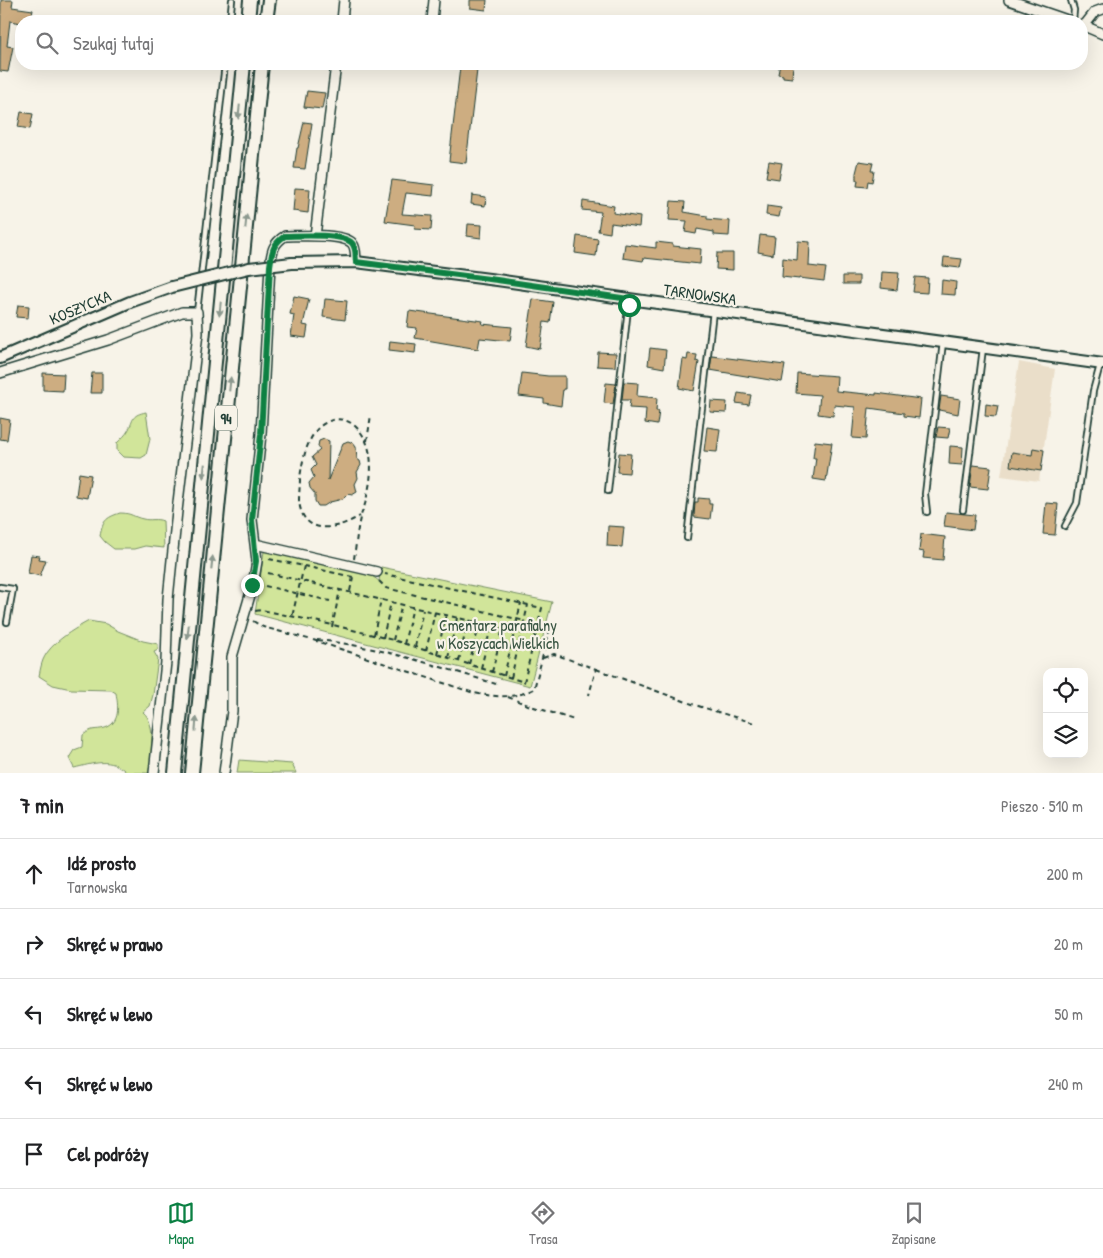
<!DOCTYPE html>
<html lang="pl">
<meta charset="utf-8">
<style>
:root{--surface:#fff;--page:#f2f2f2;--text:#202124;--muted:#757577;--line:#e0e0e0;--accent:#0b8043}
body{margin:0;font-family:"Patrick Hand",sans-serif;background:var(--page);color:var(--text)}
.controls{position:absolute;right:15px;bottom:15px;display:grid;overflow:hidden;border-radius:10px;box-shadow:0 5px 20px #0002}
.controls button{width:45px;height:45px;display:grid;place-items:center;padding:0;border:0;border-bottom:1px solid var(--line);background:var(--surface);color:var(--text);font:25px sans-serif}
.stop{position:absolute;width:15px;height:15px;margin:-11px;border:4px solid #0b8043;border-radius:50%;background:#fff}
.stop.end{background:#0b8043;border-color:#fff;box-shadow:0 1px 5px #0008}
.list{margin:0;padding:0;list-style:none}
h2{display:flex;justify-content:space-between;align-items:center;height:65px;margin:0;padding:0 20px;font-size:21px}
h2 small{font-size:16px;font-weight:400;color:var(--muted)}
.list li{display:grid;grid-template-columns:32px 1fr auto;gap:15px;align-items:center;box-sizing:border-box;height:70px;padding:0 20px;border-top:1px solid var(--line)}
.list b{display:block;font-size:19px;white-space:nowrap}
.list p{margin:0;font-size:16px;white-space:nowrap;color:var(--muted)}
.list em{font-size:16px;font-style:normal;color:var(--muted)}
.icon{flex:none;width:28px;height:28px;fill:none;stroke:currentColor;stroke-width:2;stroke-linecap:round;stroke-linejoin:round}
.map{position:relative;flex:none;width:1103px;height:773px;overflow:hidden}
.search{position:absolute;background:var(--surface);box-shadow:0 5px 20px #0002;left:15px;right:15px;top:15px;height:55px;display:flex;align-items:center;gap:12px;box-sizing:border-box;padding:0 18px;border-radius:20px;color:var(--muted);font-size:19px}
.sheet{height:415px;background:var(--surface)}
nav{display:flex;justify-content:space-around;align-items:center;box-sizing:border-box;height:70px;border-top:1px solid var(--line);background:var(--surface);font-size:14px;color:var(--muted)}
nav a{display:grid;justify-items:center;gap:2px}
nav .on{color:var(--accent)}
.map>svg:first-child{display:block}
.built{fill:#eadec9}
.green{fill:#d1e59a;stroke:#789167}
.building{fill:#cdad81;stroke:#1f3d34}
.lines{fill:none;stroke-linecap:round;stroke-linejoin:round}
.service-casing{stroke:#1f3d34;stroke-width:8}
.minor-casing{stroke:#1f3d34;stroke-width:12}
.tertiary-casing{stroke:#1f3d34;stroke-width:14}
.primary-casing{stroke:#1f3d34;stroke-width:16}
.path{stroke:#1f3d34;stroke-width:2;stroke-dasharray:5 4;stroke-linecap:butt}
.service{stroke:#f7f3e8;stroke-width:4.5}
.minor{stroke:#f7f3e8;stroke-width:9}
.tertiary{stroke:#f7f3e8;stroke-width:10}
.primary{stroke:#f7f3e8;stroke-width:12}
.tertiary-bridge-casing{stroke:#1f3d34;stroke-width:14;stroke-linecap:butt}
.tertiary-bridge{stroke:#f7f3e8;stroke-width:10}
.oneway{fill:#8b988e}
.route{stroke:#0b8043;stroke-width:6}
.labels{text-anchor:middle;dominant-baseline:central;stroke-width:4.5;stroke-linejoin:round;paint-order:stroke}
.shield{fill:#f7f3e8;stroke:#60746a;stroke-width:1}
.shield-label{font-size:15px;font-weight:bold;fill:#1f3d34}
.street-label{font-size:16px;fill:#1f3d34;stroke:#f7f3e8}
.park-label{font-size:16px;fill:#3a5643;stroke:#f7f3e8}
</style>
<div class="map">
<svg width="1103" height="773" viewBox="0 0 1103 773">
<rect width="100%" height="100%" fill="#f7f3e8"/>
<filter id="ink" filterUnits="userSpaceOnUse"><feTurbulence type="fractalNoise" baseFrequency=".02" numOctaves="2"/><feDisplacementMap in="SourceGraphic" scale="10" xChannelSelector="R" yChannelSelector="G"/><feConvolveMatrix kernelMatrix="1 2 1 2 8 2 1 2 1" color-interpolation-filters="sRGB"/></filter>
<g filter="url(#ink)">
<path class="built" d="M1019,362L1055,369L1039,481L1001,476Z"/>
<path class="green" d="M146,412L150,439L146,455L141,458L123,457L117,451V443C121,439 126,435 129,429C134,418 132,415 146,412Z
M120,513C132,513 133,517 143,519C150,521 156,518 163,521L164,548L145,546L134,549H114L105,542L100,536C103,521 105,518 120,513Z
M264,551L372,576L379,581L381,567L552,602L530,686L255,614Z
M89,621L106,624L118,631L143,641L158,644V650L154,652L158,659L153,695L150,706L143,712C157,723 151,757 149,773H127C112,756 92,764 74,768L69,758L74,750L82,747L83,735C94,727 94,731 105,728C121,723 118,705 116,693L111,690L71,689L53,685L39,676C40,671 41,665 43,660C50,643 74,629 89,621Z
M239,760L292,764L296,773H237Z"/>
<path class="building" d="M1,0H13L12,7L33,10L31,19L28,18V21H21V23L10,21L7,46L13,47L8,72L0,71Z
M470,0H487L486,10L470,8Z
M780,64H793L792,78L783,77V75L778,74Z
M460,67L477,70L466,163L449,161Z
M307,91L325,93L322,109L304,107Z
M21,112L33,114L30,129L18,127Z
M304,122L312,123L305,169L294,168L297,148H298Z
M769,161L782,163L779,179L766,177Z
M859,161L873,163L871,171H874L872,182L868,181L867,187L857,186L858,180H856V173Z
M392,180L434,185L433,196L406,193L402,214L432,216L431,230L414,229L415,225L385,221Z
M295,188L310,189L308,213L293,211Z
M472,195L486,197L485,206L471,204Z
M583,201L614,206L613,213L640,217L639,227L611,223L610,233L598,231L601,212L582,210Z
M671,201L685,202L684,212L707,216V219L730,221L729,236L714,235V232L697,229L696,234L685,232L687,221L669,220Z
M767,206L781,208L779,217L766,215Z
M468,224L482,225L481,238L467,236Z
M760,235L775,237L773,255L758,252Z
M577,236L598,239L596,256L575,253Z
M798,241L810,242L809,266L826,268L824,281L799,278V279L782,277L783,258L797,260Z
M656,242L673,244V246L701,249L700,264L644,258L643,261L623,258L625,244L656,248Z
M717,253H733V270L716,269Z
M944,257L962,259L960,268L943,266Z
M882,272L899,273L897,290L881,288Z
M843,276H859V284H843Z
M915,277L928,278L927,293L913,292Z
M942,280L956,282L955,295L941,294Z
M294,296L309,299L303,325L308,326L306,338L291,336L294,315L290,314Z
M325,299L347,301L345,320L323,317Z
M533,299L553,302L550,323L544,322L540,349L526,346Z
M18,305L29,306L28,318L16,317Z
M409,311L483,321L482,324L512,327L510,341L480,338L478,349L415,338L417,328L407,327Z
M390,341L416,344L415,353L389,350Z
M650,348L666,350L664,368L648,365Z
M598,352L616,353L615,367L597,366Z
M688,354L697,355L696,361L699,362L694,391L679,388L683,359L687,360Z
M712,356L785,365L782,382L710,370Z
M43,373L64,374L63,391L43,390Z
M92,373H102V393H90Z
M522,373L548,376H565V389H563L561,406L544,403V399L519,396Z
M797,373L837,376L836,391L876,395V393L921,399L919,418L904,416V413L869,408L866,439L852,438L855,407L834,405L833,416L818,414L820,395L796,393Z
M624,382L638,383L637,396L657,398L656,411H659L657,425L645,423L646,409L629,408L630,400H622Z
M606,383L616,384L613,404L604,403Z
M738,393L751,395L749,405L736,403Z
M941,396L960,399L958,414L939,410Z
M711,401L727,402L726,413L710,412Z
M986,404L998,406L996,417L985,416Z
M0,418L10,420L7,440L0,439Z
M707,427L720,429L717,452L704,451Z
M938,427L950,428L948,438L936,437Z
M324,439L329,441L328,480L343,443L348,441L353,443L356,447L357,459L360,461L361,465L357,472L358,478L355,484L357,492L352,495L348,494L343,499L330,502L324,506H318L315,501V494L310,488L309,483L314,477L311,470L316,465L312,457L320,450L318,446L319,441Z
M815,441L832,443L826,481L813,479L816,458H813Z
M950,446L963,447L962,465L949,464Z
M1033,448L1044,450L1041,471L1010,466L1012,452L1032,455Z
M619,453L631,454L629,473L617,472Z
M973,465L991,467L988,489L970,487Z
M79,473L91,475L87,498L76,496Z
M698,498L709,499V504H712L710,519L694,517L695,502H698Z
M1046,503L1058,504L1055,535L1043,534Z
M946,512L975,515L973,530L944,526Z
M608,526L624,527L622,547L607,546Z
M921,534L945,537L943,560L923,558L924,552L919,551Z
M31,555L40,556L39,559L46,560L40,576L28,573Z"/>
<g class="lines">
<defs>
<path id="service" d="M1071,0L1074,10L1073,21
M230,21L232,0
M197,312L225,64
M608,491L629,299
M963,510L983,348
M927,512L925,494L943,342
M1065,526L1077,503L1093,391L1100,365
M687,538L713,311
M0,587L13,589L7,622"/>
<path id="minor" d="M1009,0L1070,21
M342,21L344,0
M432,21L434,0
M1082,25L1103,34
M1084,26L1095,12L1103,9
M315,236L336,64
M356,262C355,256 357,249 352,243C342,233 300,236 285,236C272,244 272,253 270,266L261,434L252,520L255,544L377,572
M0,373L108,340L182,312H197L198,333L177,511L168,599L166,662L154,773
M224,773L232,711V657L253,585L257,561L255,544"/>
<path id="tertiary" d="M292,263L356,262L497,280L636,300L1103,364
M0,358L130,302L172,287"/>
<path id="primary" d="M248,21L250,0
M266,21L269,0
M175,773L244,64
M192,773L262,64"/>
</defs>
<use href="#service" class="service-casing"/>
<use href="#minor" class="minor-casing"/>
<use href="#tertiary" class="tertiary-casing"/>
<use href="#primary" class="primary-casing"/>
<path class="path" d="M367,441L371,415
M269,559L304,566L292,617
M354,559C356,545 357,531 360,518C362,512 365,506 366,500C373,475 375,444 355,426C346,418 336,418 327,422C321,425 316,429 313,435C305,447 302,464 300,478C300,486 299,493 299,501C303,538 338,529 360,516
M304,566L353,577
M268,573L522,633
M379,581L386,588L525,621
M265,586L330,601
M350,591L353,577
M255,611L262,610L333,625L393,640L524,682L542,608L385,574
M253,621L263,627L312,640
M332,627L340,590
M374,635L381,599
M383,638L391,602
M313,640L474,693C495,697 514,699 534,689L550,628
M317,640C378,646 437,666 496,684
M393,640L402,604
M404,644L413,607
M415,647L423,610
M426,651L435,612
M437,654L446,615
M448,658L457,618
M543,658L554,654L596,669L589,695
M459,661L468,620
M469,664L480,623
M481,668L491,627
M596,669L695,705L754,723
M492,672L503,628
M504,676L521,603
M511,678L528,605
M508,697L528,705L574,720"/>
<use href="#service" class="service"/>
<use href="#minor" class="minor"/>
<use href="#tertiary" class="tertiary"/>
<use href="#primary" class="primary"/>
<defs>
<path id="tertiary-bridge" d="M172,287L249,268L292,263"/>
</defs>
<use href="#tertiary-bridge" class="tertiary-bridge-casing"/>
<use href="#tertiary-bridge" class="tertiary-bridge"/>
</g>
<defs><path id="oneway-solid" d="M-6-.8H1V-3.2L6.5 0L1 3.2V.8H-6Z" transform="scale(1.25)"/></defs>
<g class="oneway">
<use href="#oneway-solid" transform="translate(239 112) rotate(96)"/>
<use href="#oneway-solid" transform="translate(246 222) rotate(-84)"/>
<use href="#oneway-solid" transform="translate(220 309) rotate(96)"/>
<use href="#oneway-solid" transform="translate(230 384) rotate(-84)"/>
<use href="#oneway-solid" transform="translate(204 471) rotate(96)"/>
<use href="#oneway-solid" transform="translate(212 563) rotate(-84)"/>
<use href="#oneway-solid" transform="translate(188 632) rotate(96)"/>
<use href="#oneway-solid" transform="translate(196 724) rotate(-85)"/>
</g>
</g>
<g class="lines" filter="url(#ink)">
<path class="route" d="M252,585L256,561L252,520L261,434L270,266C272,253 272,244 285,236C300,236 342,233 352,243C357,249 355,256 356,262L497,280L629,299V305"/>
</g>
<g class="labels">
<rect class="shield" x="215" y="405.5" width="22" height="25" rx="4"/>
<g class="shield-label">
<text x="226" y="418">94</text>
</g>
<g class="street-label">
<text transform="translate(700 294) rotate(8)">TARNOWSKA</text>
<text transform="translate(80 307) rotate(-23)">KOSZYCKA</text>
</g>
<g class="park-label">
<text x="498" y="625">Cmentarz parafialny<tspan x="498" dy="18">w Koszycach Wielkich</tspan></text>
</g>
</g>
</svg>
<div class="controls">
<button><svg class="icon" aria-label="locate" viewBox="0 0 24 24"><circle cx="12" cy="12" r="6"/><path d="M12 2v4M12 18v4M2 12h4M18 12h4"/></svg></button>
<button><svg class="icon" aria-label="layers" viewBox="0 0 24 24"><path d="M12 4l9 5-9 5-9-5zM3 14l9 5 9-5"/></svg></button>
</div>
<div class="stop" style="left:629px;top:305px"></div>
<div class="stop end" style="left:252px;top:585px"></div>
<div class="search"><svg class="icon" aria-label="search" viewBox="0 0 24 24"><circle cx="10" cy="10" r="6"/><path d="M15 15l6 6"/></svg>Szukaj tutaj</div>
</div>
<section class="sheet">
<h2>7 min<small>Pieszo · 510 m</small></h2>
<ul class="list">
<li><svg class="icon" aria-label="ahead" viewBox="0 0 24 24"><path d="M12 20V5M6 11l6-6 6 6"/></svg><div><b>Idź prosto</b><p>Tarnowska</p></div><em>200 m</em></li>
<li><svg class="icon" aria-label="right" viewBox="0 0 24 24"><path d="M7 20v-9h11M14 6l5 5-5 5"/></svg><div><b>Skręć w prawo</b></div><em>20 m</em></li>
<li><svg class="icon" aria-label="left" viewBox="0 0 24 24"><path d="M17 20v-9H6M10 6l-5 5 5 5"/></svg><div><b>Skręć w lewo</b></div><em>50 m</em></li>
<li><svg class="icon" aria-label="left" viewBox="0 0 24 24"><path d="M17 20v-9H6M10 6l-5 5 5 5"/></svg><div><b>Skręć w lewo</b></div><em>240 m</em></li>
<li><svg class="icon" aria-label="arrive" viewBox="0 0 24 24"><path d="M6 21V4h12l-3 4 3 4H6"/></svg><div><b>Cel podróży</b></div></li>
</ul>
</section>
<nav>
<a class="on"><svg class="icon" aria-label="map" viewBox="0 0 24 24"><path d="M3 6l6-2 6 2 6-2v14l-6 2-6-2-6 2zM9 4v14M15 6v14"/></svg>Mapa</a>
<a><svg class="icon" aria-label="directions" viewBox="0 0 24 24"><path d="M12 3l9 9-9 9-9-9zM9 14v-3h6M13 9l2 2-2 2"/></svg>Trasa</a>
<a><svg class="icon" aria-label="saved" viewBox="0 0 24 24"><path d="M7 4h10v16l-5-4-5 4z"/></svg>Zapisane</a>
</nav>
